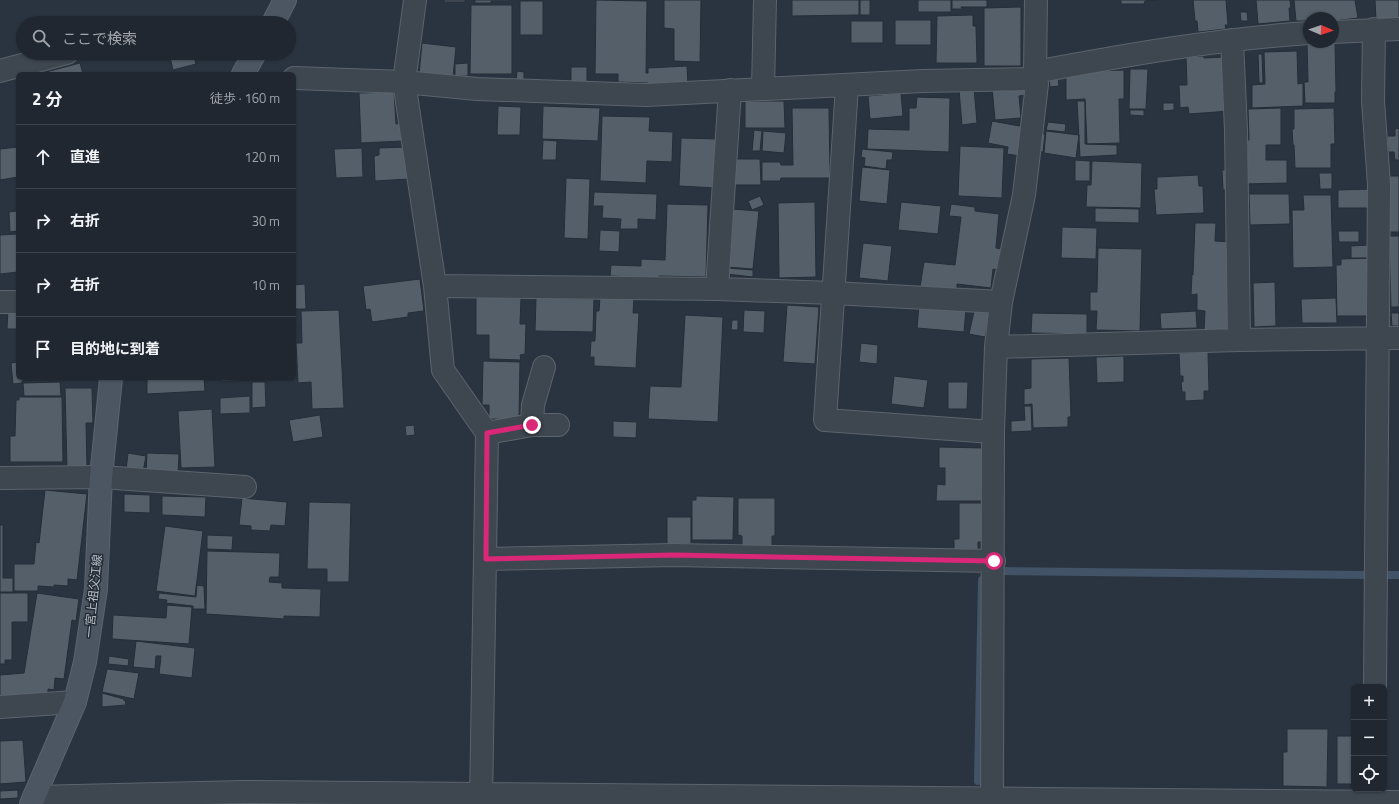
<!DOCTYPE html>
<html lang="ja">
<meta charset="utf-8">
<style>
:root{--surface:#202730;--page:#2d333c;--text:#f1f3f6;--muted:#a2a5ab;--line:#3d444c}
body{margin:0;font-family:"Titillium Web","Noto Sans JP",sans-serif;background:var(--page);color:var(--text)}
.controls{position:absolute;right:12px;bottom:12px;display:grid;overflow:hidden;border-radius:6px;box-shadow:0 1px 3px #0004}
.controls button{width:36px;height:36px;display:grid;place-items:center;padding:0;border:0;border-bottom:1px solid var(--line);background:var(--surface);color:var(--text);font:20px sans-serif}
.compass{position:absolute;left:1303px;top:12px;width:36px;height:36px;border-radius:50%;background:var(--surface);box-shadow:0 1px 3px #0004;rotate:92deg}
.stop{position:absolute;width:12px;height:12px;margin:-9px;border:3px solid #db2777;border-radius:50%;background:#fff}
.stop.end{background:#db2777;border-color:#fff;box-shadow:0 1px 4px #0008}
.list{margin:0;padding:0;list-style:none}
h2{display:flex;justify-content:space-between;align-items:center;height:52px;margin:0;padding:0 16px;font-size:17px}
h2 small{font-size:13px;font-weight:400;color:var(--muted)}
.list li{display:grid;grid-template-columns:26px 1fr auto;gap:12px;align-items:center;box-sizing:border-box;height:64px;padding:0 16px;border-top:1px solid var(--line)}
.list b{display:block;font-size:15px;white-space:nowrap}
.list em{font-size:13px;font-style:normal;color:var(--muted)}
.icon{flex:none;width:22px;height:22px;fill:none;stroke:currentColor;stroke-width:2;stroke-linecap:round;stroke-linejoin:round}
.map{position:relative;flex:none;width:1399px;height:804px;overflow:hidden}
.search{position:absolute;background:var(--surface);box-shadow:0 1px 3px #0004;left:16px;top:16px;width:280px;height:44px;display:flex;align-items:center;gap:10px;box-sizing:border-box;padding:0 14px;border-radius:22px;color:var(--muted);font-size:15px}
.panel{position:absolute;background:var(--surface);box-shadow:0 1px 3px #0004;left:16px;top:72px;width:280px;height:308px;border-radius:6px}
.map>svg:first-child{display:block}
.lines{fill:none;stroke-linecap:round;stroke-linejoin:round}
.stream{stroke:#425367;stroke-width:8}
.building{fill:#545f6a;stroke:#252d37}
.minor-casing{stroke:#5c646d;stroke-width:24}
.secondary-casing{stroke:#5c646d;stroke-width:24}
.minor{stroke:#3e4650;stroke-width:22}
.secondary{stroke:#4c5663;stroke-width:22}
.route{stroke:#db2777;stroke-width:5}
.labels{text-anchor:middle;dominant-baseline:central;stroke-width:3;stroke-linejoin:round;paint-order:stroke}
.street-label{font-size:12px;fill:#bbc1ca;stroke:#232b35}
</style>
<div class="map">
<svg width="1399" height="804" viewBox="0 0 1399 804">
<rect width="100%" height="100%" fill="#2a3440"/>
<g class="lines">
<path class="stream" d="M1004,571L1365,575
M1386,575H1399
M978,781L982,580"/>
</g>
<path class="building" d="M444,0H465V2H444Z
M475,0H509V1H491V3H475Z
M596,0L647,1L646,73H648V68L687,66L688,86L649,88L648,83L618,82V74H595Z
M664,0H701L700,62L674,61V29L664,28Z
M792,0H859V15L792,16Z
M860,0H870V15H860Z
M918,0H951V12H918Z
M952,0H987V7H961L962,9H952Z
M1121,0H1158L1145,1L1144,4H1121Z
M1193,0H1226L1228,25H1225L1226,29L1198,32L1197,21H1195Z
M1256,0H1290L1291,8H1289L1290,21L1258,24Z
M1294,0H1355L1358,18L1333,21V18H1309V24L1305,25V21H1296Z
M1375,0H1399V19L1376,20Z
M520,1H543V35H520Z
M471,5H512V74H470Z
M1021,7V66H984V8Z
M1240,12H1247L1248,21H1241Z
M973,15V26H976L977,63H936L937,16Z
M895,20H931V45H895Z
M851,21H883V43H851Z
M1335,41L1336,92H1335V103H1305L1304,82H1308L1307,42Z
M422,43L456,47L453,77L419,74Z
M1297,51L1298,84L1303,83V106L1252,108V85L1265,84L1264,52Z
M187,53H193L196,64L173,70L170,57Z
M1258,54H1262L1263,83H1259Z
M1204,56V58L1227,57L1230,111L1189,114L1188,107L1180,108L1179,85H1187L1186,57Z
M80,63L83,74H42V73Z
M468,63V76H455V64Z
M571,67H587V82H571Z
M1130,69H1148L1146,109H1129Z
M1124,70V99H1119L1120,143L1087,144L1085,99L1066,100V72Z
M517,71L524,72V82L516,81Z
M1058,77L1059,86L1050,87L1049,78Z
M1026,84L1027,95L1019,96L1021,118L995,120L992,87Z
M974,88L977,123L962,125L959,90Z
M394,92L396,124L402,123L403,141L361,143L359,93Z
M901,93L903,116L870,119L868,96Z
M917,97L950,98L949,152L867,149L868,129L909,130V108H916Z
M745,101H784L785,128H745Z
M1077,101H1085V144L1117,145V155L1080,157Z
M1163,103H1174V110L1163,111Z
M498,106L521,107L520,135H497Z
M543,106L600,108L598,141L542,139Z
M792,108H829L830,178H781L780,181H762V162H780L781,165H793Z
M1243,108H1247L1248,139H1244Z
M1281,108V145H1266V160H1287V183L1245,184L1244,140H1249L1248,109Z
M1334,108L1335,144H1331V168H1295L1294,145H1293L1292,129H1294V109Z
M1130,110H1144V116L1130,115Z
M602,116L650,117L649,131L673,132L672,162L647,161L646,183L600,181Z
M992,121L1025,127L1020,156L1007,154L1008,147L988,143Z
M1048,122L1066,124L1065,132L1046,130Z
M1399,128V160H1395L1394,152H1388L1387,136H1395V129Z
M754,130L762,131L760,151H752Z
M763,131L786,133L784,153L762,151Z
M1046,131L1079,135L1076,158L1044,153Z
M1039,134H1045L1043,152L1037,151Z
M681,138L718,139L717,188L679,186Z
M543,140L557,141L556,160H542Z
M960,146L1004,148L1002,198L958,196Z
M18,147V177L0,180V149Z
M407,147L409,179L375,181L374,156L379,155V148Z
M362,148L363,177L336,178L334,149Z
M862,149L893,152L892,160H887L886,169L864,166L865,158L861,157Z
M732,159H760L761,185H733Z
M1075,160L1090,161V181H1075Z
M1092,161L1142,163L1141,208L1086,207L1087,185H1091Z
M862,167L890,170L887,204L859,201Z
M1233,169V190H1223L1222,170Z
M1319,173H1332V189H1320Z
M1198,175L1199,186H1203L1204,213L1156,215L1154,189H1157V177Z
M1387,176H1399V232H1389Z
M566,178L590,179L588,239L564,238Z
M1371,189L1372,208H1338V190Z
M594,192L657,194L656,220L638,219V229H620L621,219L602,218L603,206H593Z
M1249,194H1289L1290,224L1250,225Z
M1303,195H1331L1333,267L1293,268L1292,210H1304Z
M760,196L764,205L752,210L748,201Z
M815,202L816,277L779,278L778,203Z
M901,202L941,206L938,234L898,230Z
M667,204L708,205L706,277L659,276V278L610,276L611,265L641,266V259L665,260Z
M951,204L975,207V211L999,214L996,248L1002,249L999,270L993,269L991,288L957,284V289L920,287L924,262L955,265L961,217L949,216Z
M1095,208L1139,209V223L1095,222Z
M732,209L759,211L753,269L727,267Z
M18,211V231L10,232L9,212Z
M1195,223H1216L1215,241L1233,242L1232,332L1204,331L1205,311L1197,310V294L1191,295L1192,274L1193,275Z
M1062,227L1097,228L1096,259L1061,258Z
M600,230L620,231L619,252L599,251Z
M1338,231H1359V242H1339Z
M18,234V272L0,274V235Z
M1389,236H1399V307H1391Z
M863,243L892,246L888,281L859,278Z
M1370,245V258H1351V246Z
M1098,248L1142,249L1140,331L1096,330L1097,311H1090V292H1097Z
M1371,258L1367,316H1337L1336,265H1341V259Z
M726,268L753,270V277L726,274Z
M420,279L424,311L408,313V317L372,322L370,309L366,310L363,286Z
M1275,282L1276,326L1254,327L1253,283Z
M305,284L306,309H294V285Z
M476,297L521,298L520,324H526L525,354L520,355L521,360L489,359V335H476Z
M600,297L634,298L633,313H639L636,368L594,366V357H590L591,341H595L596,311H599Z
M536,298L594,299L593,332L535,331Z
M1336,298L1337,323H1302L1301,299Z
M787,305L819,307L815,364L783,362Z
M919,305L966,309L964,332L917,328Z
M975,307L991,310L985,337L969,334Z
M8,309H18V329H7Z
M339,310L344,408L312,409L311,382L298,383L296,343H302L301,311Z
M744,310L765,311L764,333L743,332Z
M1196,311L1197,328L1161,329L1160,313Z
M1032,313L1087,314V334L1031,333Z
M1391,313H1399V326H1392Z
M685,315L723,317L718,422L648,419L650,386L681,387Z
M732,320H738V330H731Z
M861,343L878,345L877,364L859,362Z
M1208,352L1209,391H1204V400L1185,401V392H1182L1181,381L1183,382V376H1180L1179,353Z
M1124,356V382L1097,383L1096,357Z
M1069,358L1071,417H1068V427L1033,428L1032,404L1024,405V389L1031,388V359Z
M483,361L520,362L519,420L489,419V405H482Z
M18,362V378H40V379L22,381V383L13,384L11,363Z
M894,376L928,380L924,408L891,404Z
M147,378H204L205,391L147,394Z
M222,378H264V380L222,381Z
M60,382L61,396H24L23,383Z
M252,382H265L266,407L252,408Z
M948,382H968L967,409H948Z
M65,388H92L93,423H86L87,468L67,469Z
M250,396V413L220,414V398Z
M19,397H62L63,462H10V436H15L16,400H19Z
M1024,406H1031L1032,431L1011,432V421L1025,420Z
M212,409L215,467L181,468L178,411Z
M320,415L323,437L293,442L289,420Z
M613,421L637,422L636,438L613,437Z
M414,425L415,435L406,436L405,426Z
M939,447L985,448L982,501H936L937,484L945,485V468H939Z
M128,453L146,456L143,472L126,470Z
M147,453L179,454L178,474L146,473Z
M45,490L87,494L77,580L68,579V586L54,585V587L38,586V591H14V564H34L36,542L39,543Z
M124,494L150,495V513L124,512Z
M162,496L206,497L205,517L162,515Z
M696,496L734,497L733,540H692V500H696Z
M242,498L287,502L285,526L271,525L270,531L251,530V526L239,525Z
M738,498H775V536H772V546H742V536L738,535Z
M309,502L351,503L349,582H327V569H307Z
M959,503H983V542H978V551H954V539H959Z
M667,517H691V544H667Z
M0,525H3V578H13V592H0Z
M165,526L203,531L195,596L156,591Z
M207,535L233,536L232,550L207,549Z
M207,551L280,553L279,577H270L269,582L282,583V588L321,589L320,617L284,616V619L206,614Z
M197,585L204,586L205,609H193V606L166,603L167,600L158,599L159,593L196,597Z
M0,593H28V622H12V660H5V664H0Z
M37,593L79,599L76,621L72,620L64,679L55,678L54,690L48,689V696L0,699V675L24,673Z
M167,605L192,607L189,644L112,639L113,615L166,618Z
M136,641L195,648L192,678L159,674L161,656H156L155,669L133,667Z
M109,656L129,659L128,666L108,664Z
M107,669L139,673L134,699L102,692Z
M102,693L124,699V701L125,700L126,705L102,707Z
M1287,729H1328L1327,787L1283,786V752H1287Z
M1337,736H1354V784H1337Z
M23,740L26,782L0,784V741Z
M18,790V798L0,799V791Z"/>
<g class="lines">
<defs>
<path id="minor" d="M415,0L404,82L435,286L443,370L487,433
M1374,29L1373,101L1379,185L1375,687
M1333,32L1399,29
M1232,40L1236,130L1239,340
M0,71L67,53
M294,78L404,82L477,89L646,95L923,81L1029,79L1035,72C1126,55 1217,39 1309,33
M847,86L825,420L993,432
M763,89L765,0
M435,286L717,289L833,293L1001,302
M717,289L730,90
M0,302H18
M996,347L1239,340L1399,338
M532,425L533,405L544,367
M0,478L101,477L245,487
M485,559L674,555L994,561
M0,707L75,702
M34,797L243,792L1399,802
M481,804L487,433L532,425H558
M992,804L993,432L996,347L1001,302L1024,195L1037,84L1035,72L1036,0"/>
<path id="secondary" d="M273,23L285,0
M243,74L255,53
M31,804L75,702L85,662L96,589L101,477L111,378"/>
</defs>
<use href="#minor" class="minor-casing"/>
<use href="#secondary" class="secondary-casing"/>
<use href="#minor" class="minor"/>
<use href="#secondary" class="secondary"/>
</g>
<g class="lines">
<path class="route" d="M532,425L487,433L486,559L674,555L994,561"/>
</g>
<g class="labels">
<g class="street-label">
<text transform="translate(93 596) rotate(-84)">一宮上祖父江線</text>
</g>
</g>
</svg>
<div class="controls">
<button>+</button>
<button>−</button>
<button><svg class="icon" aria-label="locate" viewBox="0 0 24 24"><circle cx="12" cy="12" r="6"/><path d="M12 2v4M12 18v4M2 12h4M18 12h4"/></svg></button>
</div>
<svg class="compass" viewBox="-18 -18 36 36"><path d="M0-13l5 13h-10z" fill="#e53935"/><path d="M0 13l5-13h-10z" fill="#a2a5ab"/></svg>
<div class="stop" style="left:994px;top:561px"></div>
<div class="stop end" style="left:532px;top:425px"></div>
<div class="search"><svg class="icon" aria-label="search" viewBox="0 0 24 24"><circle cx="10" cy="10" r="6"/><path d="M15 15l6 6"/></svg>ここで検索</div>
<section class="panel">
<h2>2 分<small>徒歩 · 160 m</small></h2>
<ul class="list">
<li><svg class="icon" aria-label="ahead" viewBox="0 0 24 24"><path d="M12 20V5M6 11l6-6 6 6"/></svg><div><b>直進</b></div><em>120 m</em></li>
<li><svg class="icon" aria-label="right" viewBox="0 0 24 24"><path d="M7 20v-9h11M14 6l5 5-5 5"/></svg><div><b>右折</b></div><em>30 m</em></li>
<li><svg class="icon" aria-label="right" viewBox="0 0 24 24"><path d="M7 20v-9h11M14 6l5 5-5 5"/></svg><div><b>右折</b></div><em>10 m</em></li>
<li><svg class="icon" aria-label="arrive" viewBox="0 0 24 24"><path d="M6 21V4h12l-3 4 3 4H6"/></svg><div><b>目的地に到着</b></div></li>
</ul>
</section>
</div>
